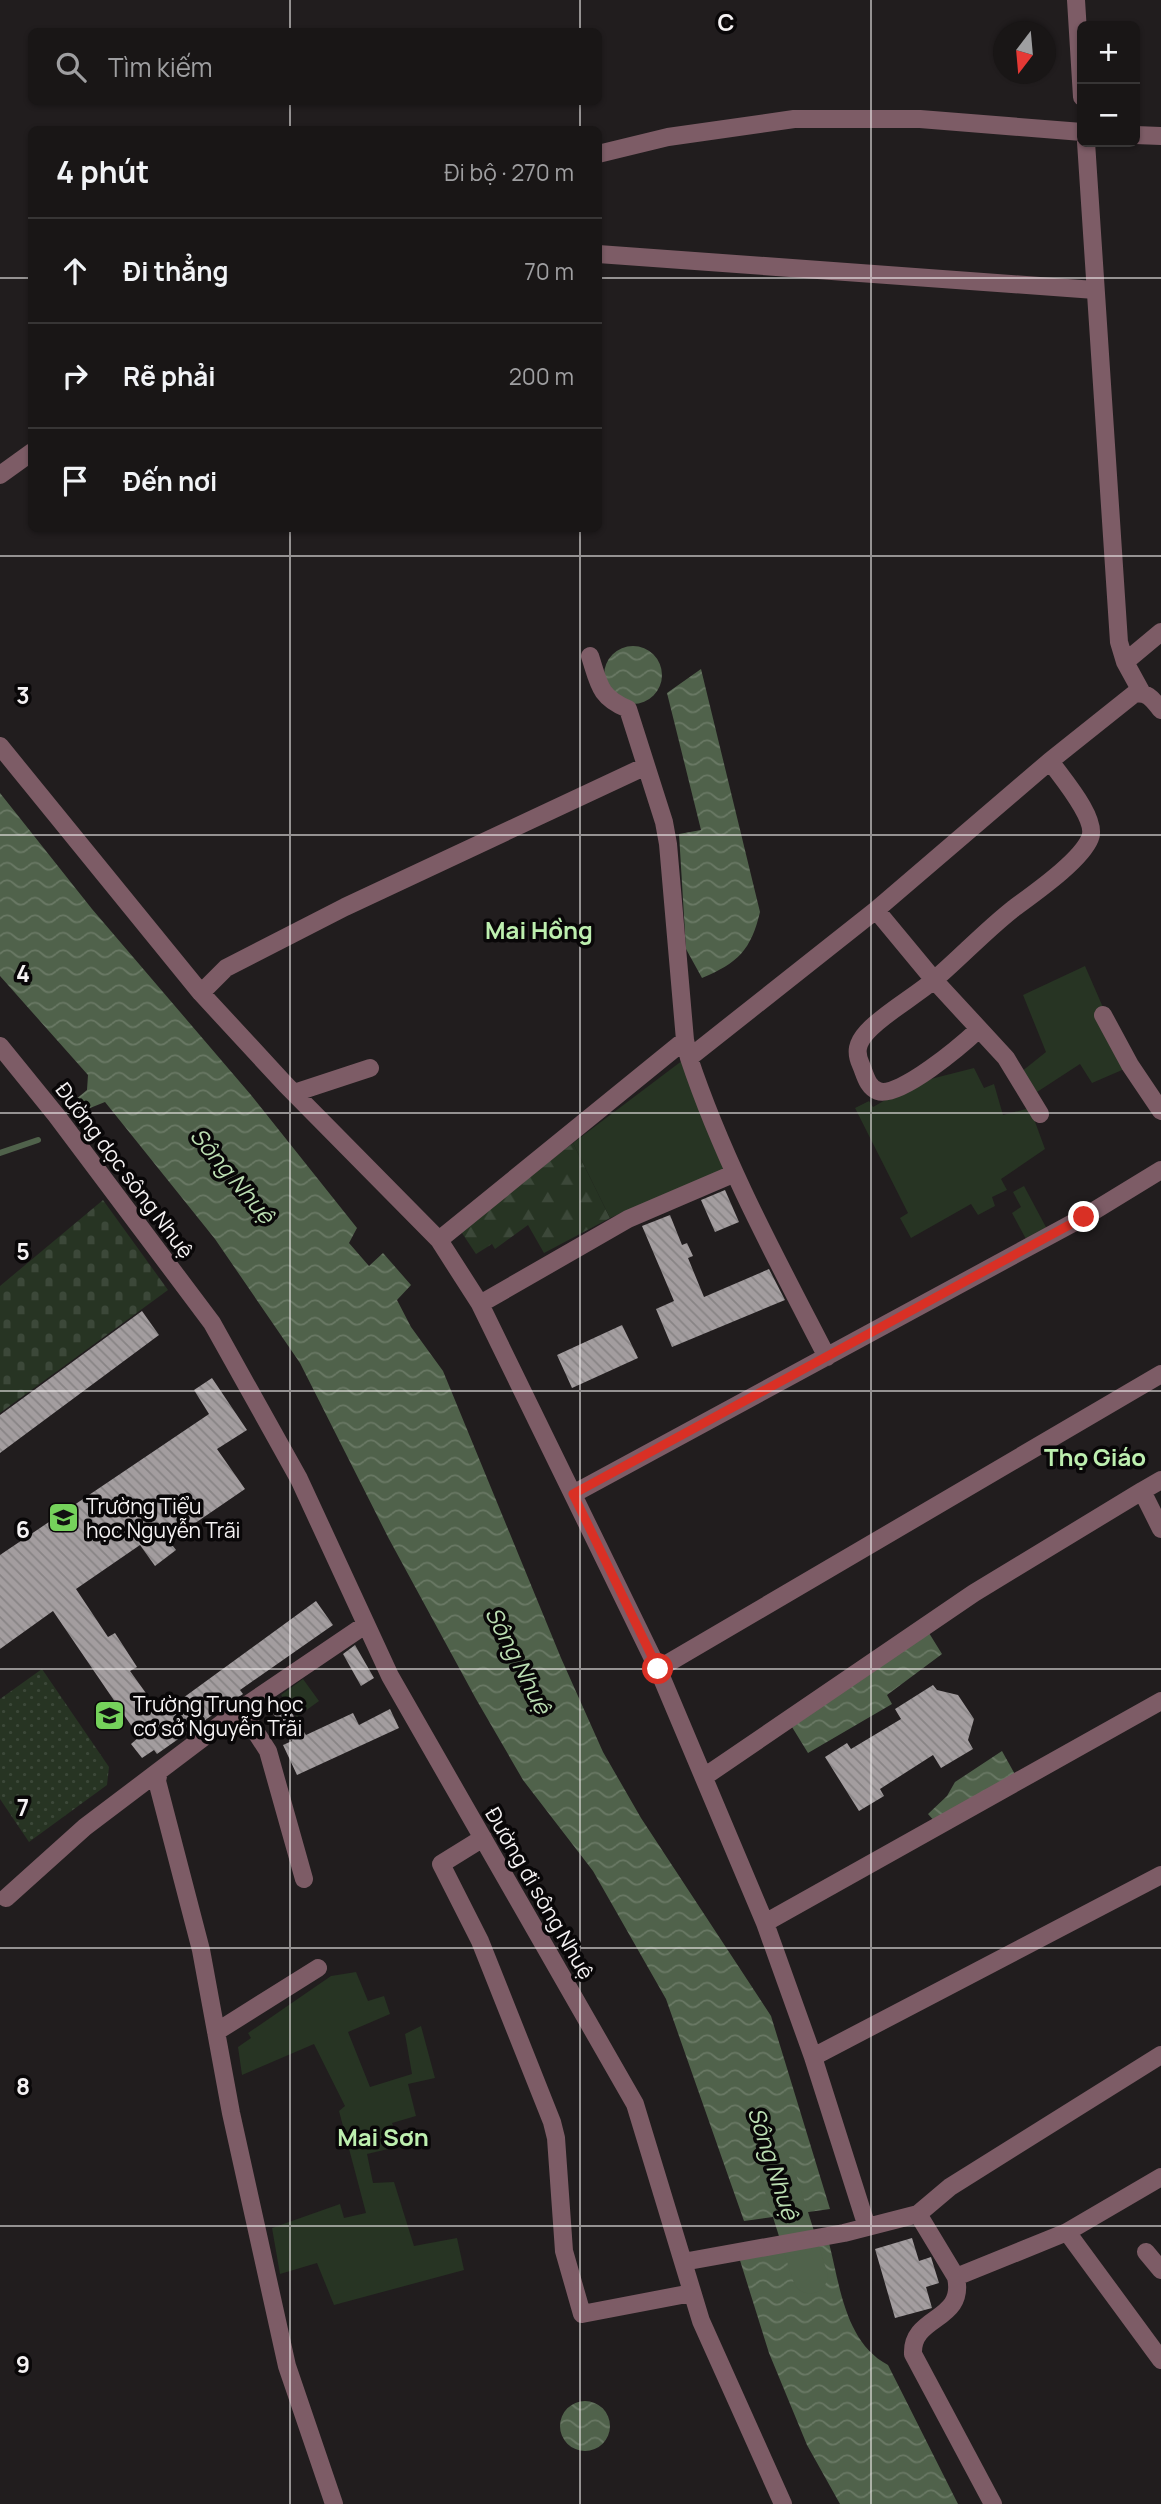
<!DOCTYPE html>
<html lang="vi">
<meta charset="utf-8">
<style>
:root{--surface:#191616;--page:#262323;--text:#f1f3f6;--muted:#9f9fa1;--line:#373535}
body{margin:0;font-family:Manrope,sans-serif;background:var(--page);color:var(--text)}
.controls{position:absolute;right:21px;top:21px;display:grid;overflow:hidden;border-radius:10px;box-shadow:0 2px 5px #0004}
.controls button{width:63px;height:63px;display:grid;place-items:center;padding:0;border:0;border-bottom:2px solid var(--line);background:var(--surface);color:var(--text);font:35px sans-serif}
.compass{position:absolute;left:993px;top:21px;width:63px;height:63px;border-radius:50%;background:var(--surface);box-shadow:0 2px 5px #0004;rotate:196deg}
.stop{position:absolute;width:21px;height:21px;margin:-16px;border:5px solid #d93025;border-radius:50%;background:#fff}
.stop.end{background:#d93025;border-color:#fff;box-shadow:0 2px 7px #0008}
.list{margin:0;padding:0;list-style:none}
h2{display:flex;justify-content:space-between;align-items:center;height:91px;margin:0;padding:0 28px;font-size:30px}
h2 small{font-size:23px;font-weight:400;color:var(--muted)}
.list li{display:grid;grid-template-columns:46px 1fr auto;gap:21px;align-items:center;box-sizing:border-box;height:105px;padding:0 28px;border-top:2px solid var(--line)}
.list b{display:block;font-size:26px;white-space:nowrap}
.list em{font-size:23px;font-style:normal;color:var(--muted)}
.icon{flex:none;width:38px;height:38px;fill:none;stroke:currentColor;stroke-width:2;stroke-linecap:round;stroke-linejoin:round}
.map{position:relative;flex:none;width:1161px;height:2504px;overflow:hidden}
.search{position:absolute;background:var(--surface);box-shadow:0 2px 5px #0004;left:28px;top:28px;width:574px;height:77px;display:flex;align-items:center;gap:18px;box-sizing:border-box;padding:0 24px;border-radius:10px;color:var(--muted);font-size:26px}
.panel{position:absolute;background:var(--surface);box-shadow:0 2px 5px #0004;left:28px;top:126px;width:574px;height:406px;border-radius:10px}
.map>svg:first-child{display:block}
.grass{fill:url(#grass-dots)}
.forest{fill:url(#forest-firs)}
.cemetery{fill:url(#cemetery-stones)}
.garden{fill:#273423}
.water{fill:url(#water-waves)}
.lines{fill:none;stroke-linecap:round;stroke-linejoin:round}
.stream{stroke:#50624b;stroke-width:6}
.river{stroke:#50624b;stroke-width:35}
.building{fill:url(#building-back-hatch)}
.minor{stroke:#7d5c66;stroke-width:18}
.route{stroke:#d93025;stroke-width:9}
.grid{fill:none;stroke:#f5f2f3;stroke-width:2;stroke-opacity:0.55}
.labels{text-anchor:middle;dominant-baseline:central;stroke-width:7;stroke-linejoin:round;paint-order:stroke}
.street-label{font-size:21px;fill:#f5f2f3;stroke:#090708}
.poi-label{font-size:21px;fill:#f5f2f3;stroke:#090708;text-anchor:start}
.water-label{font-size:23px;font-style:italic;fill:#bbdeb2;stroke:#090708}
.quarter-label{font-size:24px;font-weight:bold;fill:#bdefaf;stroke:#090708}
.grid-label{font-size:23px;text-anchor:middle;font-weight:bold;fill:#f5f2f3;stroke:#090708;stroke-width:7;stroke-linejoin:round;paint-order:stroke}
</style>
<div class="map">
<svg width="1161" height="2504" viewBox="0 0 1161 2504">
<defs>
<pattern id="grass-dots" width="8" height="8" patternUnits="userSpaceOnUse" patternTransform="scale(1.75)"><rect width="8" height="8" fill="#273423"/><path d="M2 2h.1M6 6h.1" fill="none" stroke="#3c4839" stroke-width="1.8" stroke-linecap="round"/></pattern>
<pattern id="forest-firs" width="22" height="20" patternUnits="userSpaceOnUse" patternTransform="scale(1.75)"><rect width="22" height="20" fill="#273423"/><path d="M5 1l3.5 6h-7zM16 11l3.5 6h-7z" fill="#3c4839"/></pattern>
<pattern id="cemetery-stones" width="16" height="16" patternUnits="userSpaceOnUse" patternTransform="scale(1.75)"><rect width="16" height="16" fill="#273423"/><path d="M2 7V4a2 2 0 0 1 4 0v3zM10 15v-3a2 2 0 0 1 4 0v3z" fill="#3c4839"/></pattern>
<pattern id="water-waves" width="16" height="10" patternUnits="userSpaceOnUse" patternTransform="scale(1.75)"><rect width="16" height="10" fill="#50624b"/><path d="M0 5q4-4 8 0t8 0" fill="none" stroke="#6a7965"/></pattern>
<pattern id="building-back-hatch" width="6" height="6" patternUnits="userSpaceOnUse" patternTransform="scale(1.75)"><rect width="6" height="6" fill="#a39d9f"/><path d="M-1 5l2 2M0 0l6 6M5-1l2 2" fill="none" stroke="#888485"/></pattern>
</defs>
<rect width="100%" height="100%" fill="#211d1e"/>
<path class="grass" d="M42,1669L109,1767L107,1785L29,1842L0,1799V1699Z"/>
<path class="forest" d="M573,1143L610,1218L544,1253L528,1225L495,1249L492,1244L476,1254L460,1230Z"/>
<path class="cemetery" d="M103,1200L168,1290L0,1413V1286Z"/>
<path class="garden" d="M1085,966L1129,1067L1092,1083L1080,1064L1037,1092L1021,1072L1046,1052L1023,995Z
M683,1060L726,1169L610,1218L573,1143Z
M974,1068L984,1088L994,1084L1003,1115L1030,1108L1045,1149L1001,1179L1007,1190L992,1197L995,1206L978,1215L971,1204L911,1238L900,1218L908,1213L855,1108L869,1101L873,1107L915,1083Z
M1024,1186L1048,1231L1027,1241L1012,1213L1021,1207L1013,1192Z
M303,1679L319,1701L297,1717L281,1695Z
M356,1972L368,2001L384,1996L390,2014L348,2032L370,2087L412,2074L405,2034L421,2026L435,2078L408,2084L416,2116L392,2123L401,2146L367,2154L373,2183L394,2182L414,2246L457,2238L464,2270L334,2305L317,2263L280,2274L272,2228L340,2204L344,2218L366,2213L339,2111L345,2106L314,2044L242,2075L238,2047L251,2038L248,2033L331,1976Z"/>
<path class="water" d="M604 675a29 29 0 1 1 58 0a29 29 0 1 1-58 0Z
M701,669L760,912C751,950 738,963 702,978L686,949L679,834L701,830L667,693Z
M0,793L92,909L251,1095L357,1228L349,1243L369,1266L383,1253L411,1285L397,1300L411,1327L443,1371L561,1658L603,1752L641,1818L771,2016L830,2209L744,2221L666,1999L593,1871L523,1780L476,1699L389,1539L300,1363L215,1239L105,1102L75,1114L69,1105L87,1090L88,1075L0,976Z
M929,1633L942,1654L887,1695L892,1704L808,1753L792,1727Z
M1002,1751L1017,1778L937,1824L928,1814L947,1796L955,1782Z
M829,2243C840,2286 845,2342 888,2365L958,2504H840L807,2445L769,2353L738,2254Z
M560 2426a25 25 0 1 1 50 0a25 25 0 1 1-50 0Z"/>
<g class="lines">
<path class="stream" d="M0,1153L38,1140"/>
<path class="river" d="M776,2169L810,2276"/>
</g>
<path class="building" d="M725,1190L739,1222L715,1232L701,1200Z
M670,1215L682,1245L687,1243L693,1256L688,1258L704,1297L769,1269L785,1300L672,1347L656,1309L674,1301L642,1226Z
M142,1311L159,1335L0,1453V1415Z
M622,1325L638,1358L572,1388L557,1355Z
M212,1378L247,1430L217,1449L245,1489L169,1541L176,1550L155,1566L140,1545L76,1589L108,1637L115,1633L137,1667L130,1671L161,1714L316,1601L333,1625L240,1690L243,1694L228,1704L157,1754L154,1750L142,1758L131,1744L139,1737L53,1611L0,1649V1555L209,1414L194,1390Z
M355,1645L374,1678L361,1686L343,1654Z
M933,1685L937,1690L958,1695L974,1719L968,1740L973,1749L941,1768L933,1755L880,1789L884,1796L859,1811L825,1757L847,1743L851,1749L901,1719L895,1709Z
M284,1701L306,1735L353,1713L359,1725L390,1709L399,1728L297,1775L283,1745L292,1741L270,1709Z
M912,2238L919,2261L931,2257L939,2283L926,2287L932,2308L895,2318L875,2249Z"/>
<g class="lines">
<path class="minor" d="M1076,0L1082,97
M1135,135L1161,136
M1086,142L1119,642L1125,662L1142,693
M598,154L668,137L794,119H920L1082,132
M598,254L1095,290
M0,475L32,452
M590,656C599,684 599,697 628,709L664,822L668,844L685,1040
M1125,662L1161,632
M0,746L201,993L286,1085L439,1240L480,1304L658,1669L765,1923L813,2057L867,2227
M876,910L934,980L1006,1058L1040,1114
M201,993L226,968L345,907L646,766
M1103,1015L1130,1065L1161,1111
M979,1029C963,1044 899,1099 878,1091C867,1087 865,1074 861,1065C855,1052 857,1043 867,1032C883,1014 914,997 934,980C961,957 985,931 1013,909C1033,894 1081,861 1090,838C1098,819 1062,778 1050,761
M0,1046L56,1115L212,1323L299,1479L390,1676L635,2104L701,2321L783,2504
M689,1058C724,1163 776,1258 827,1357
M294,1093L370,1068
M439,1240L685,1040L689,1058L876,910L1050,761L1134,694C1148,691 1153,700 1161,710
M480,1304L628,1219L733,1174
M1142,1491L1161,1480
M573,1494L1084,1217L1161,1170
M658,1669L1161,1374
M241,1709L268,1751L304,1879
M704,1777L974,1593L1142,1491L1161,1529
M483,1838L441,1864L480,1941L552,2122L556,2138L564,2251L582,2314L692,2293
M6,1898L85,1827L159,1771
M765,1923L1161,1701
M216,2032L318,1968
M813,2057L1161,1875
M918,2214L956,2277C966,2322 911,2315 913,2354L993,2504
M1067,2232L1161,2360
M1146,2252L1161,2270
M683,2262L844,2233L918,2214L950,2187L1161,2055
M956,2277L1067,2232L1161,2177
M334,2504L287,2366L231,2113L201,1950L157,1781L159,1771L241,1709L365,1625"/>
</g>
<g class="lines">
<path class="route" d="M658,1669L573,1494L1084,1217"/>
</g>
<path class="grid" d="M290,0V32M580,0V32M871,0V2504M290,102V130M580,102V130M0,278H32M598,278H1161M290,528V2504M580,528V2504M0,556H1161M0,835H1161M0,1113H1161M0,1391H1161M0,1669H1161M0,1948H1161M0,2226H1161"/>
<defs>
<symbol id="school-square" viewBox="-11 -11 22 22"><rect x="-9" y="-9" width="18" height="18" rx="4" fill="#75d25b" stroke="#090708"/><path d="M0-5L7-2L0 1L-7-2ZM-4 1L0 2.5L4 1V4Q0 6-4 4Z" fill="#111"/></symbol>
</defs>
<g fill-rule="evenodd">
<use href="#school-square" x="46" y="1500" width="35" height="35"/>
<use href="#school-square" x="92" y="1698" width="35" height="35"/>
</g>
<g class="labels">
<g class="street-label">
<text transform="translate(125 1170) rotate(53)">Đường dọc sông Nhuệ</text>
<text transform="translate(540 1893) rotate(60)">Đường đi sông Nhuệ</text>
</g>
<g class="poi-label">
<text x="86" y="1506">Trường Tiểu<tspan x="86" dy="24">học Nguyễn Trãi</tspan></text>
<text x="133" y="1704">Trường Trung học<tspan x="133" dy="24">cơ sở Nguyễn Trãi</tspan></text>
</g>
<g class="water-label">
<text transform="translate(233 1175) rotate(50)">Sông Nhuệ</text>
<text transform="translate(519 1660) rotate(63)">Sông Nhuệ</text>
<text transform="translate(774 2163) rotate(72)">Sông Nhuệ</text>
</g>
<g class="quarter-label">
<text x="539" y="929">Mai Hồng</text>
<text x="1095" y="1456">Thọ Giáo</text>
<text x="383" y="2136">Mai Sơn</text>
</g>
</g>
<g class="grid-label">
<text x="726" y="31">C</text>
<text x="23" y="704">3</text>
<text x="23" y="982">4</text>
<text x="23" y="1260">5</text>
<text x="23" y="1538">6</text>
<text x="23" y="1816">7</text>
<text x="23" y="2095">8</text>
<text x="23" y="2373">9</text>
</g>
</svg>
<div class="controls">
<button>+</button>
<button>−</button>
</div>
<svg class="compass" viewBox="-18 -18 36 36"><path d="M0-13l5 13h-10z" fill="#e53935"/><path d="M0 13l5-13h-10z" fill="#9f9fa1"/></svg>
<div class="stop" style="left:658px;top:1669px"></div>
<div class="stop end" style="left:1084px;top:1217px"></div>
<div class="search"><svg class="icon" aria-label="search" viewBox="0 0 24 24"><circle cx="10" cy="10" r="6"/><path d="M15 15l6 6"/></svg>Tìm kiếm</div>
<section class="panel">
<h2>4 phút<small>Đi bộ · 270 m</small></h2>
<ul class="list">
<li><svg class="icon" aria-label="ahead" viewBox="0 0 24 24"><path d="M12 20V5M6 11l6-6 6 6"/></svg><div><b>Đi thẳng</b></div><em>70 m</em></li>
<li><svg class="icon" aria-label="right" viewBox="0 0 24 24"><path d="M7 20v-9h11M14 6l5 5-5 5"/></svg><div><b>Rẽ phải</b></div><em>200 m</em></li>
<li><svg class="icon" aria-label="arrive" viewBox="0 0 24 24"><path d="M6 21V4h12l-3 4 3 4H6"/></svg><div><b>Đến nơi</b></div></li>
</ul>
</section>
</div>
